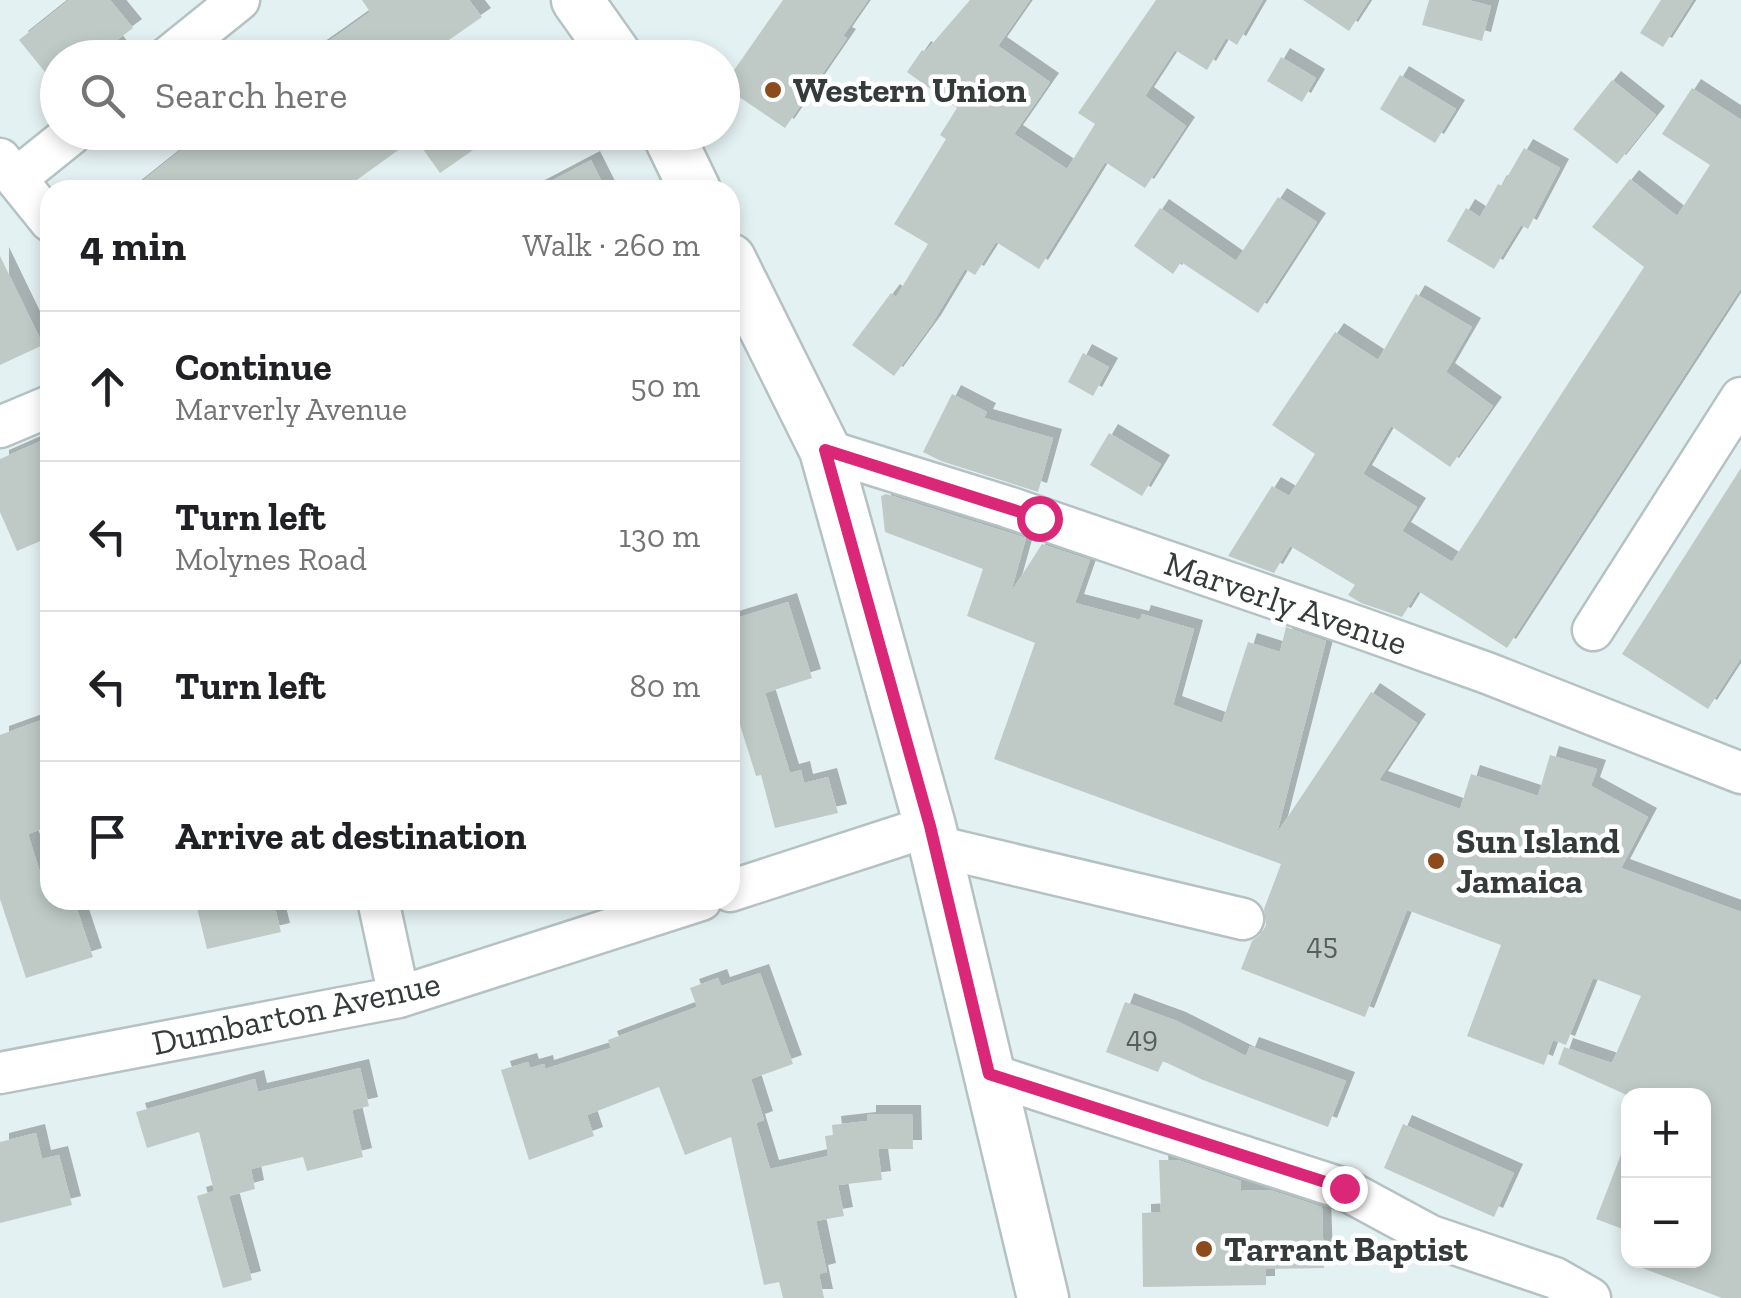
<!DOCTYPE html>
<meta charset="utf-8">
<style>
:root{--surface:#fff;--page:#f2f2f2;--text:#202124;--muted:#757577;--line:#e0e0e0}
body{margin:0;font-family:"Zilla Slab",serif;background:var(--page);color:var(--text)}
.controls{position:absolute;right:30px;bottom:30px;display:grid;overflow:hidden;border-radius:20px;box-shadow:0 5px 15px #0003}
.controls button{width:90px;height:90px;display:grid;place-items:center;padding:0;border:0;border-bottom:2px solid var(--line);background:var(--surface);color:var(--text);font:50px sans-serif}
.stop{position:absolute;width:30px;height:30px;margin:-22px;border:8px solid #db2777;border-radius:50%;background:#fff}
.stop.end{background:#db2777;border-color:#fff;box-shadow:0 2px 10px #0008}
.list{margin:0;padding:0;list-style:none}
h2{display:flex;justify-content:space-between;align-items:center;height:130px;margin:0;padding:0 40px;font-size:42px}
h2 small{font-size:32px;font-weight:400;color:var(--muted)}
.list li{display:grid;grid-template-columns:65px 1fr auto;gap:30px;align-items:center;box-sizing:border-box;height:150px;padding:0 40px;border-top:2px solid var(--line)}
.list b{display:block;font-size:38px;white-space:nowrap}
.list p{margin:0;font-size:32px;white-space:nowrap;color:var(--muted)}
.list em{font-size:32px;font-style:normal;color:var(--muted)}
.icon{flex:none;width:55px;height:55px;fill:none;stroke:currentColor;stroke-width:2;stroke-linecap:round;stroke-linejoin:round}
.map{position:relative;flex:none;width:1741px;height:1298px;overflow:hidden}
.search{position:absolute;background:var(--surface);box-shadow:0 5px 15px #0003;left:40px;top:40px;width:700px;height:110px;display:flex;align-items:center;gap:25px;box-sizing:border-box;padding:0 35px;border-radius:55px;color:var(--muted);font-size:38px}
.panel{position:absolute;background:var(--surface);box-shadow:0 5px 15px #0003;left:40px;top:180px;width:700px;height:730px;border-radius:30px}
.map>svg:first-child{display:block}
.building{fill:#bfcac6;filter:url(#shadow)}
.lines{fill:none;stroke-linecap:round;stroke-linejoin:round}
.minor-casing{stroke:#b5c2c3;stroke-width:45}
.major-casing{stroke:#b5c2c3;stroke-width:55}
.minor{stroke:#fff;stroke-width:40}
.major{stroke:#fff;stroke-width:50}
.route{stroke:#db2777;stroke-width:12}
.poi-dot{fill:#8d4a1b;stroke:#fff;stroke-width:4}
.labels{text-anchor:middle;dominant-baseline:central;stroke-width:9;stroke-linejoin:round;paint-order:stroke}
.number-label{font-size:30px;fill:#585e5e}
.poi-label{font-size:35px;font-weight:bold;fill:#353a3b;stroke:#fff;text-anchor:start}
.street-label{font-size:35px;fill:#353a3b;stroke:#fff}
</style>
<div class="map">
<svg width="1741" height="1298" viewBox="0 0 1741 1298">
<defs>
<filter id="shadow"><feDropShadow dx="9" dy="-9" stdDeviation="0" flood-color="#0004"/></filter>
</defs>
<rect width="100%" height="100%" fill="#e4f1f2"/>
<path class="building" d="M69,0H110L133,28L113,43L124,58H58V88L19,40Z
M362,0H469L482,17L423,58H305L370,12Z
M783,0H868L843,36L847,38L785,128L723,86Z
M970,0H1030L998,46L1050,82L1014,134L1067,169L1095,124L1078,113L1156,0H1263L1237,45L1226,38L1207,70L1175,50L1145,96L1186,126L1145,188L1105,162L1039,269L996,242L975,275L965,269L932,324L894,376L852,345L891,293L896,297L928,244L894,224L946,139L940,135L957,108L907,72L922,50L925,52Z
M1303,0H1369L1349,31Z
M1429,0H1468L1491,6L1482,41L1422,25Z
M1661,0H1693L1663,47L1640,33Z
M1281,57L1316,78L1302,102L1267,81Z
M1400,75L1456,109L1435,143L1380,109Z
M1612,80L1656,115L1617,164L1573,129Z
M1692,88L1741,120V288L1507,648L1418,591L1402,617L1361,603L1348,595L1355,585L1290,546L1274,573L1228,556L1272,486L1289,496L1315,454L1272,425L1335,332L1378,360L1416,294L1472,327L1446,372L1493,406L1450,467L1391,426L1363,474L1417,507L1402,531L1452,562L1644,267L1592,227L1630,179L1677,216L1710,165L1662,134Z
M204,132H499L440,173L415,138L343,190H131Z
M1524,148L1560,168L1528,229L1521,225L1494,269L1447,241L1466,208L1480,217L1498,184L1502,186Z
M591,160L606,190H534Z
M1278,197L1317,222L1258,313L1181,262L1173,274L1134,246L1160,208L1236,261Z
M0,256L43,345L0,365Z
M1083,353L1109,367L1093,396L1068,382Z
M952,394L987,412L984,418L1053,438L1038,492L941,461L923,452Z
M1109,433L1161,464L1142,496L1090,465Z
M50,437V537L17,551L0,512V459Z
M1741,468V658L1708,709L1622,654Z
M886,494L1026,538L1011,592L1042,544L1090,560L1075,603L1140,620L1142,614L1194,629L1173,705L1222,723L1248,642L1280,652L1286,627L1326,641L1277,833L1371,692L1417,723L1379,780L1460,809L1471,774L1538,796L1550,755L1597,769L1591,786L1648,817L1621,868L1741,912V1298H1722L1629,1263V1260H1704V1096H1629L1558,1064L1564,1047L1612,1063L1641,996L1593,978L1566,1045L1553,1040L1544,1065L1467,1036L1501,945L1407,910L1365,1017L1241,969L1252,941L1261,934L1266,925L1264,909L1281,864L994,759L1035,643L967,616L983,569L885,532L881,496Z
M788,602L812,678L765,693L790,773L801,770L804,783L828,777L838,813L775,828L761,775L756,776L736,712L730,714V620Z
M50,717V826L28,834L45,888L50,886V900H74L93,957L26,978L0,899V735Z
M214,900H273L281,932L207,949L196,904Z
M760,973L793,1064L751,1079L764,1120L756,1123L770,1169L828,1156L825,1136L833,1135L832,1125L867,1121V1114H912L913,1149H878L882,1180L838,1185L844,1216L816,1221L827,1272L819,1274L824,1298H783L779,1282L764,1285L731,1137L685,1155L659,1087L587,1115L594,1136L529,1160L501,1070L528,1062L530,1068L544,1064L545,1069L611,1048L608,1040L697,1007L690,988L718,978L721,986Z
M1125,1002L1177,1021L1246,1056L1250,1046L1346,1081L1328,1127L1203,1080L1163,1061L1158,1072L1106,1052Z
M360,1068L369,1106L352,1110L363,1157L307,1171L303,1157L251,1169L255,1189L229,1196L252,1280L223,1288L197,1196L214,1191L199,1132L147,1148L136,1112L255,1079L258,1092Z
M1403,1124L1514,1173L1494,1217L1384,1168Z
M36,1133L42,1159L59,1155L72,1205L0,1223V1142Z
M1627,1139L1628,1140V1231L1596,1219Z
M1159,1160H1178L1241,1181V1191L1270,1190L1322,1207L1324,1268L1266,1269V1285L1143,1287L1142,1213L1161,1212Z"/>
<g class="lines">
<defs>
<path id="minor" d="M167,58L239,0
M0,159L50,221
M18,177L74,132
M0,427L50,406
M825,450L1008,507L1358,627L1487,673L1741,773
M1593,630L1741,398
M935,846L1243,919
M730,891L930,826
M378,900L399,997
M0,1073L399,997L701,900
M989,1074L1344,1189L1431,1236L1555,1278L1590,1298"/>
<path id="major" d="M577,0L618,58
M667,132L695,190
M730,259L825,450L930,826L1043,1298"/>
</defs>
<use href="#minor" class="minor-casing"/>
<use href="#major" class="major-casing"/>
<use href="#minor" class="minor"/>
<use href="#major" class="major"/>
</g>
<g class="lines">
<path class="route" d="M1039,518L825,450L930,826L989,1074L1344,1188"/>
</g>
<g class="poi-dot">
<circle cx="773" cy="90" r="10"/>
<circle cx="1436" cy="861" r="10"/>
<circle cx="1204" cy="1249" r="10"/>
</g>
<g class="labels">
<g class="number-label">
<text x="1322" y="944">45</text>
<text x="1142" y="1037">49</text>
</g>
<g class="poi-label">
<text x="793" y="90">Western Union</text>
<text x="1456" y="841">Sun Island<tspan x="1456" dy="40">Jamaica</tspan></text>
<text x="1224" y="1249">Tarrant Baptist</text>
</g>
<g class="street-label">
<text transform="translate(1286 603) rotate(19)">Marverly Avenue</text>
<text transform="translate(296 1013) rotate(-12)">Dumbarton Avenue</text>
</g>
</g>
</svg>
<div class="controls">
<button>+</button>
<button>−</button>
</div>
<div class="stop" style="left:1039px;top:518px"></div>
<div class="stop end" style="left:1344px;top:1188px"></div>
<div class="search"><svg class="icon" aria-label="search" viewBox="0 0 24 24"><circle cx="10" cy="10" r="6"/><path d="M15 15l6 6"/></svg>Search here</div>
<section class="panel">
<h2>4 min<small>Walk · 260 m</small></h2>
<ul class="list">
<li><svg class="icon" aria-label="ahead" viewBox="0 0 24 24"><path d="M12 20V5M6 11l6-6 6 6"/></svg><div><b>Continue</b><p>Marverly Avenue</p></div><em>50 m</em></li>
<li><svg class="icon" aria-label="left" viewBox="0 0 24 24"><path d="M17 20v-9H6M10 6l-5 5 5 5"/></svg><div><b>Turn left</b><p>Molynes Road</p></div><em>130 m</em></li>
<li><svg class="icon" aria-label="left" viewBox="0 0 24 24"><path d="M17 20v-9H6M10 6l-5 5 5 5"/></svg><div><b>Turn left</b></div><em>80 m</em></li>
<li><svg class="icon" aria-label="arrive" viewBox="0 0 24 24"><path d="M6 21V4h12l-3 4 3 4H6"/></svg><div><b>Arrive at destination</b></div></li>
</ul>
</section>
</div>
